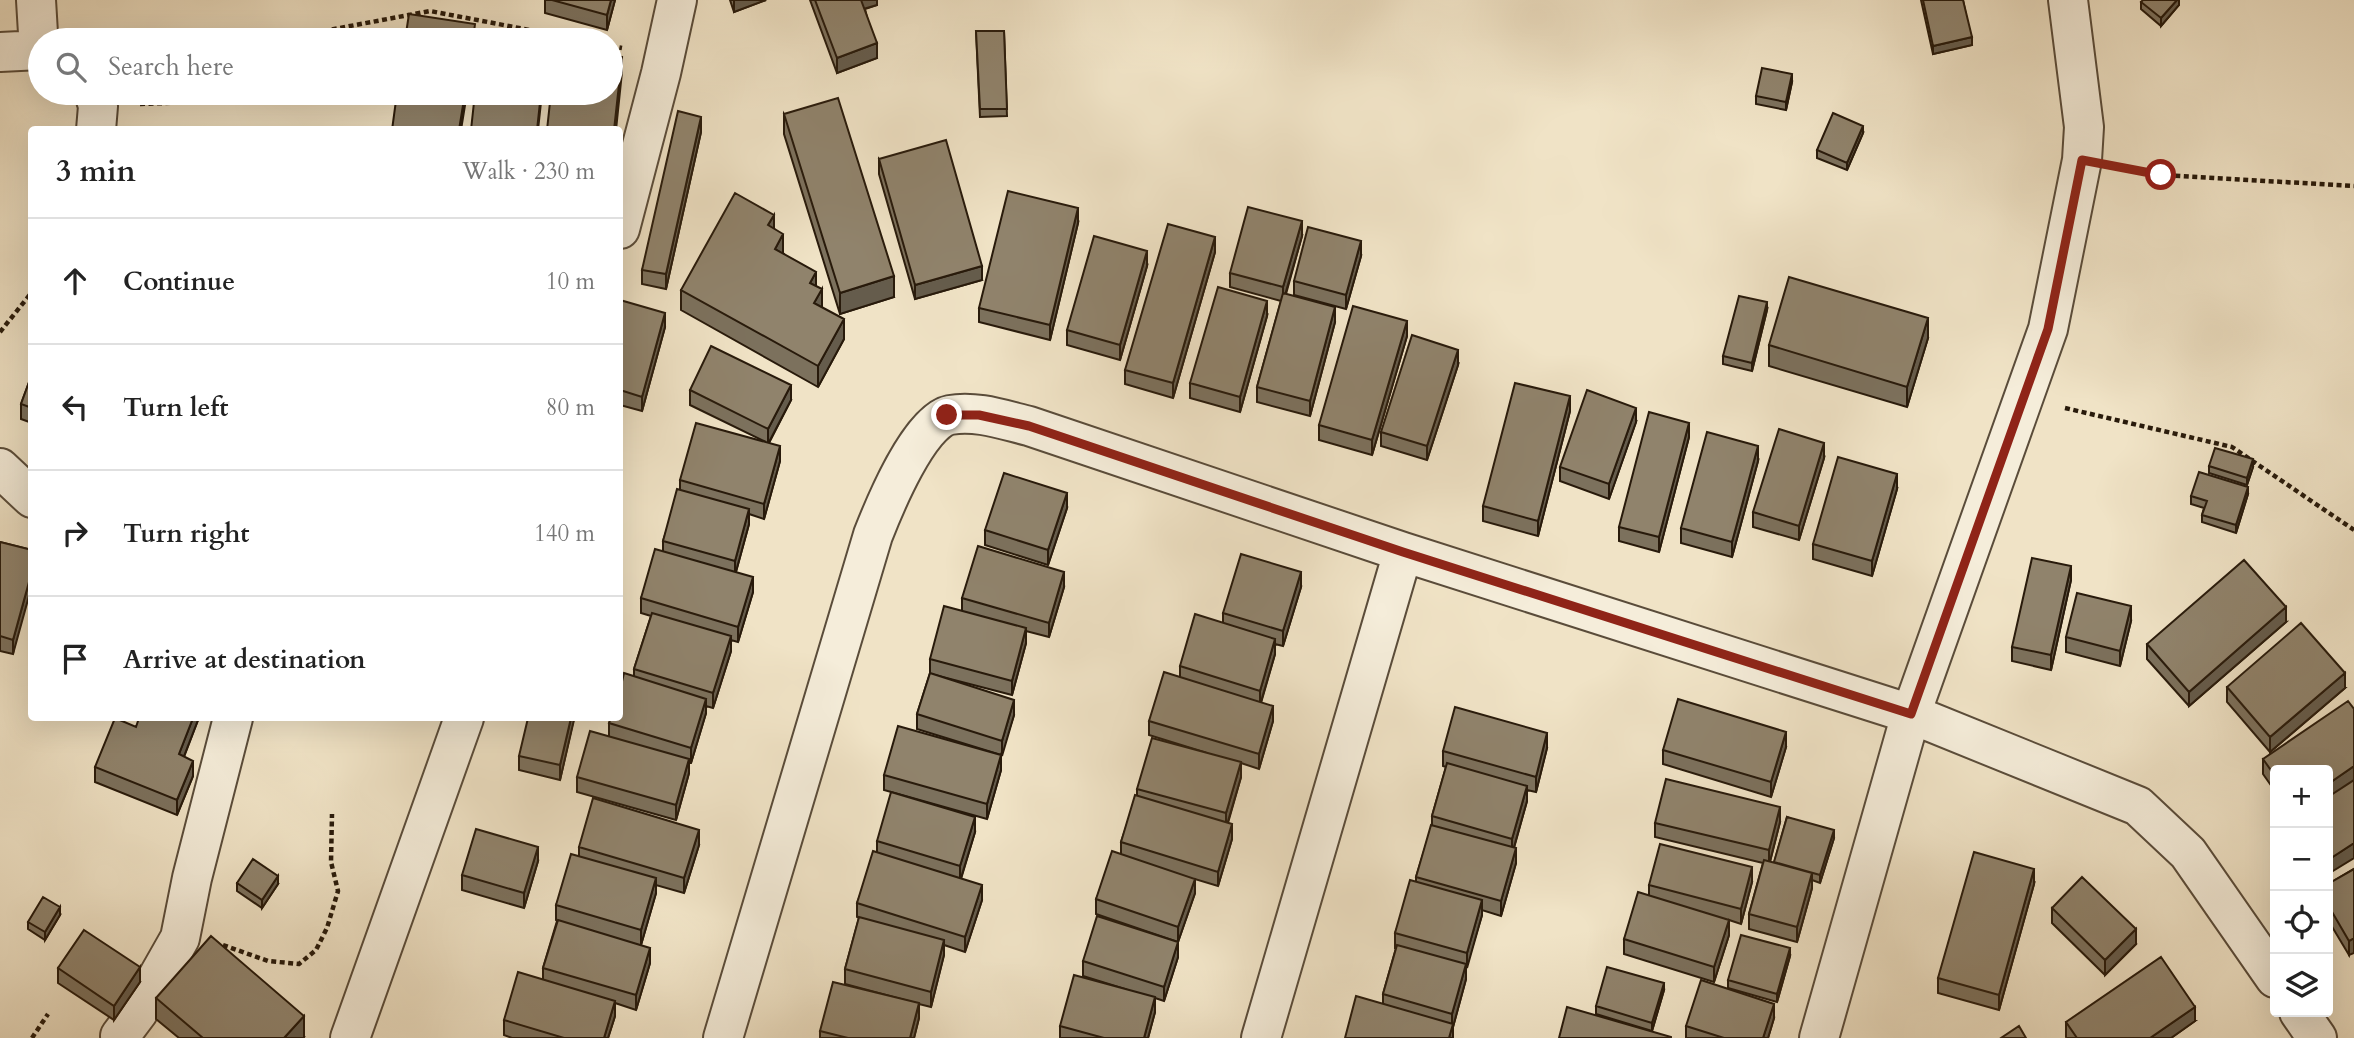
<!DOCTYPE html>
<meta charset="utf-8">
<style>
:root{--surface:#fff;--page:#f6f6f6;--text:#222;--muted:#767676;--line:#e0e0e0}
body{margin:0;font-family:Cardo,serif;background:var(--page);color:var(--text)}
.controls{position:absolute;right:21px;bottom:21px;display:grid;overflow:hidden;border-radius:7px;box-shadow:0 7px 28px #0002}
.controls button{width:63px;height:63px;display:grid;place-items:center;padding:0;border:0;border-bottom:2px solid var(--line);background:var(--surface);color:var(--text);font:35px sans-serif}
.stop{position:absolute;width:21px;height:21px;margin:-16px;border:5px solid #8f2418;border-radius:50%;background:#fff}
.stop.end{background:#8f2418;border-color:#fff;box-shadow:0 2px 7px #0008}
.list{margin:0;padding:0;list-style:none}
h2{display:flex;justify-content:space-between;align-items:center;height:91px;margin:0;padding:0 28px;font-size:30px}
h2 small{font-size:23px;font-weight:400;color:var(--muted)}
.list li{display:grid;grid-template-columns:46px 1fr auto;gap:21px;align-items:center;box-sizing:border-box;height:126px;padding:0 28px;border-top:2px solid var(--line)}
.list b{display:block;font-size:26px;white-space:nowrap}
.list em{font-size:23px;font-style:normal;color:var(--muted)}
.icon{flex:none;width:38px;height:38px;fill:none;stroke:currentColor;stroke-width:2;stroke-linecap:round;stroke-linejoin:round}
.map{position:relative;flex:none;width:2354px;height:1038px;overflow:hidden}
.search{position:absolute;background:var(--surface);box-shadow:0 7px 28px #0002;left:28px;top:28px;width:595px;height:77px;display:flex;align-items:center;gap:18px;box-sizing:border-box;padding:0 24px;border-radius:38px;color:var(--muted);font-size:26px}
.panel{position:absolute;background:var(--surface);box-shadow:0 7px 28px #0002;left:28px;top:126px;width:595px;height:595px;border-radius:7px}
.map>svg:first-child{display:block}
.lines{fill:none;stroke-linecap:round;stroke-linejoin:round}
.street-casing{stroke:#5a4c3a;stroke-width:42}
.path{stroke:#281a0b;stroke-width:4.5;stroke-dasharray:5 3.5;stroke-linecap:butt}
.street{stroke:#f5edda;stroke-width:38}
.wall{fill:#7c715d;stroke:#281a0b;stroke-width:2}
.shaded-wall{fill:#655c4c;stroke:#281a0b;stroke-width:2}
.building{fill:#90836c;stroke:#281a0b;stroke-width:2}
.route{stroke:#8f2418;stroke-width:9}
</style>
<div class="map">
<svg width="2354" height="1038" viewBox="0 0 2354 1038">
<rect width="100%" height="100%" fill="#f0e3c6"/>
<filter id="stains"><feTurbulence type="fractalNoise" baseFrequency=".00286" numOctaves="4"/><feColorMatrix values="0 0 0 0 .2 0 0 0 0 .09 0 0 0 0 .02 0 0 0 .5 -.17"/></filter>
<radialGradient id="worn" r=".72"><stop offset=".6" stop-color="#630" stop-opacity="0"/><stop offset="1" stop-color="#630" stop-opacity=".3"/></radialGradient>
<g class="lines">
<defs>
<path id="street" d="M36,0L39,50
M0,52L40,50
M94,93L98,106L96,130
M620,229L661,73L677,0
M0,468L32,498
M2299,1012L2317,1038
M120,1036L138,1012L180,938L192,878L233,718
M350,1038L464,718
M723,1038L873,535C884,507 919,421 950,415C976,410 1004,420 1029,426L1403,552L1911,714L2138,806L2188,853L2275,978
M1261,1038L1403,552
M1819,1038L1911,714L2048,329L2082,160L2084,127L2068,0"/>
</defs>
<use href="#street" class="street-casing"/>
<path class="path" d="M300,40L313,33L430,11L582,40
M611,46L622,48
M140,104L194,102L210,93
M2125,168L2161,175L2354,186
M0,332L32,292
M2065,408L2232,447L2354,530
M223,945L268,961L299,964L316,950L327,928L338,891L331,862L332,814
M32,1038L48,1014"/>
<use href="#street" class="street"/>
</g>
<path class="wall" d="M545,0H615L607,30L545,13Z
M730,0H766L734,12Z
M810,0H877V5L865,9L877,58L837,73Z
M1921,0H1963L1972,45L1933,54Z
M2179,0V5L2161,26L2141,9V2Z
M976,31H1004L1007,116L980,117Z
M1792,82L1786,110L1756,104V96Z
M784,114L894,297L840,314L784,134Z
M701,132L666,289L642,284V270Z
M1863,133L1847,170L1817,158V150Z
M879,159L982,280L915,299L879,174Z
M1078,223L1050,340L979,322V308Z
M774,228L783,253L816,286L822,307L844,339L818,387L681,310V290Z
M1302,236L1286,294L1335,322L1310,416L1257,402V387L1281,301L1230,287V273Z
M1215,252L1173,398L1125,384V370Z
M1361,256L1346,309L1294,295V281Z
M1147,266L1120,360L1067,345V330Z
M620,300L665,327L642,411L620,405Z
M1767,310L1752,371L1723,364V356Z
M1267,316L1240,412L1190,398V383Z
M1407,336L1372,455L1319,440V425Z
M1928,338L1907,407L1769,366V345Z
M1458,365L1427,460L1381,446V432Z
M32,374V423L21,419V404Z
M690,390L791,400L769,443L780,461L764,519L749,514V524L736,572L753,592L738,642L731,640V651L713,708L706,706V713L691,763H689V773L676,820L577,792V777L609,737V723L634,676V669L651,616L641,613V598L663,551V541L680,490V480L764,441L690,405Z
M1570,411L1538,536L1483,521V506Z
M1636,422L1609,499L1560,481V467Z
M1689,437L1659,552L1619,541V527Z
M1824,458L1799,540L1753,527V512Z
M1758,461L1732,557L1681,543V528Z
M2209,466L2253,467L2247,485L2209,473Z
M1897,489L1872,576L1813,559V544Z
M2248,494L2236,533L2202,522V515L2204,508L2191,504V496Z
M1067,508L1048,565L985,545V530Z
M0,542L32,550L13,654L0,651Z
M2071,580L2051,670L2012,661V647Z
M1064,587L1049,637L1026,631V643L1012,695L931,674L1014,715L1001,755V770L987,819L884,790V775L1001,755L917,729V714L930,673V659L962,611V598Z
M1301,587L1283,646L1275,644V654L1261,703L1273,721L1259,769L1241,763V777L1228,823L1232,839L1218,886L1195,879V893L1178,942V957L1164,1001L1155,998V1012L1148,1038H1060V1026L1125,989L1083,976V961L1175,941L1096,914V899L1121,854V842L1137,795V789L1204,752L1149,735V721L1180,677V666L1223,623V613Z
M2131,621L2120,666L2066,652V637Z
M2286,622L2189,706L2147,659V644Z
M2227,687L2345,688L2270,752L2227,702Z
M198,718V720L184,757L193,776L177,815L95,782V767L136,727Z
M574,718L560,780L519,770V756Z
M1786,747L1771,797L1663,764V750Z
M1547,748L1536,792L1527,790V801L1514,848L1516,863L1501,916L1482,910V915L1466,968V979L1453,1027V1038L1383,1004V994L1396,948H1395V933L1416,881V877L1432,825V816L1446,767L1443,766V751Z
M2263,759L2328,770H2275V791L2263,774Z
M1787,817L1834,838L1820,883L1812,880V888L1797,942L1749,929V914L1763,863L1655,837V823L1780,822L1770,862L1774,863Z
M975,832L961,879L982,900L965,952L944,945V955L931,1007L919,1004V1018L914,1038H820V1031L916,1003L845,984V969L859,918L857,917V903L877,852V841Z
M699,845L684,893L656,885V893L641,945L650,963L636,1010L615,1003V1016L608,1038H512L504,1035V1020L543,979V968L557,921L556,920V905L579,856V847Z
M538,861L524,908L462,890V875Z
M2354,869L2349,955L2328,920V884Z
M1752,882L1741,924L1729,920V935L1714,982L1624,954V939L1649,896V885Z
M237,883L278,884L262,908L237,891Z
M2034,884L1999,1010L1938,993V978Z
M2052,908L2136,944L2105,975L2052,923Z
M60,915L45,940L28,929V922Z
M1790,956L1777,1002L1728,988V980Z
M58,968L140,982L114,1020L58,983Z
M1664,990L1652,1031L1596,1014V1006Z
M156,998L304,1037L303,1038H179L156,1019Z
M1774,1018L1768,1038H1686V1026Z
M2195,1021L2171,1038H2067L2066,1037V1022Z"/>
<path class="shaded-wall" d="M611,0H615L607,30V15Z
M734,0H766L734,12Z
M860,0H877V5L860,10Z
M2177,0H2179V5L2161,26V18Z
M1972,37V45L1933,54V46Z
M877,43V58L837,73V58Z
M622,57V72L616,130H614Z
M1792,74V82L1786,110V102Z
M465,93H467L461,130H459Z
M541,93H542L538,130H537Z
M701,117V132L666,289V274Z
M1863,126V133L1847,170V163Z
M1078,208V223L1050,340V325Z
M774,215V236L768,225Z
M1302,221V236L1283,302V287Z
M783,234V254L775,249Z
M1215,237V252L1173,398V383Z
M1361,241V256L1346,309V295Z
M1147,251V266L1120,360V345Z
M982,266V280L915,299V285Z
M816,272V293L810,283Z
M894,276V297L840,314V293Z
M822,289V310L814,303Z
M1267,301V316L1240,412V397Z
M1767,302V310L1752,371V363Z
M1335,307V322L1310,416V401Z
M665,313V327L642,411V397Z
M1928,318V338L1907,407V387Z
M844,319V339L818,387V366Z
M1407,321V336L1372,455V440Z
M1458,350V365L1427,460V446Z
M791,385V400L768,444V429Z
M1570,396V411L1538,536V521Z
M1636,408V422L1609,499V484Z
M1689,423V437L1659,552V537Z
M1824,443V458L1799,540V526Z
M780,446V461L764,519V504Z
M1758,446V461L1732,557V542Z
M2253,459V467L2247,485V478Z
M1897,474V489L1872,576V561Z
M2248,487V494L2236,533V525Z
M1067,493V508L1048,565V550Z
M749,509V524L735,575V561Z
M2071,566V580L2051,670V655Z
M32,571V585L13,654V640Z
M1064,572V587L1049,637V623Z
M1301,572V587L1283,646V631Z
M753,577V592L738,642V627Z
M2131,606V621L2120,666V651Z
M2286,607V622L2189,706V692Z
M1026,628V643L1012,695V681Z
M731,636V651L713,708V693Z
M1275,639V654L1260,705V691Z
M2345,673V688L2270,752V737Z
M706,699V713L691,763V748Z
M1014,700V715L1002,756V741Z
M1273,706V721L1259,769V754Z
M193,718H198V720L179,769V754Z
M571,718H574V720L560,780V765Z
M1786,732V747L1771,797V782Z
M1547,733V748L1536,792V777Z
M1001,755V770L987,819V804Z
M689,759V773L676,820V805Z
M193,761V776L177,815V800Z
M1241,762V777L1226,828V813Z
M2354,766V781L2328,799V784Z
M1527,786V801L1512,854V839Z
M1780,807V822L1769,865V850Z
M975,817V832L960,881V866Z
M1232,824V839L1218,886V872Z
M699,830V845L684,893V878Z
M1834,830V838L1820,883V875Z
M2354,843V858L2328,874V860Z
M538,847V861L524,908V893Z
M1516,848V863L1501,916V901Z
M1752,867V882L1741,924V909Z
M2034,869V884L1999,1010V995Z
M1812,873V888L1797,942V927Z
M278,876V884L262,908V900Z
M656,878V893L641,945V930Z
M1195,879V893L1178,942V957L1164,1001V987L1178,942V927Z
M982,885V900L965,952V937Z
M1482,900V915L1467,968V953Z
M60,907V915L45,940V932Z
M1729,920V935L1714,982V967Z
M2136,929V944L2105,975V960Z
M2354,938V953L2349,955V941Z
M944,940V955L931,1007V992Z
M650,948V963L636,1010V995Z
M1790,948V956L1777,1002V994Z
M1466,964V979L1453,1027V1038H1449L1452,1025V1014Z
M140,967V982L114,1020V1006Z
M1664,983V990L1652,1031V1023Z
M1155,997V1012L1148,1038H1144Z
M615,1001V1016L608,1038H604Z
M919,1003V1018L914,1038H910Z
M1774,1004V1018L1768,1038H1763Z
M2195,1007V1021L2171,1038H2150Z
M304,1016V1037L303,1038H284Z"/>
<path class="building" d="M552,0H611L607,15Z
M815,0H861L877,43L837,58Z
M1923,0H1963L1972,37L1933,46Z
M2143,0H2177L2161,18L2141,2Z
M409,14L475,24L473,40H405Z
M976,31H1004L1007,109H980Z
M611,56L622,57L614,130H547L551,93H611Z
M1762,68L1792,74L1786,102L1756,96Z
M397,93H465L459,130H392Z
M475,93H541L537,130H471Z
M838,98L894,276L840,293L784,114Z
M678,111L701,117L666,274L642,270Z
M1833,113L1863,126L1847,163L1817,150Z
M946,140L982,266L915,285L879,159Z
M1008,191L1078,208L1050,325L979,308Z
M735,193L774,215L768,225L783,234L775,249L816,272L810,283L822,289L814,303L844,319L818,366L681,290Z
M1248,207L1302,221L1283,287L1230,273Z
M1168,224L1215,237L1173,383L1125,370Z
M1308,227L1361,241L1346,295L1294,281Z
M1094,236L1147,251L1120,345L1067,330Z
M1789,277L1928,318L1907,387L1769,345Z
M1218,287L1267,301L1240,397L1190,383Z
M1283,293L1335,307L1310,401L1257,387Z
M1739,296L1767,302L1752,363L1723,356Z
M620,300L665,313L642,397L620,390Z
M1353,306L1407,321L1372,440L1319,425Z
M1412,335L1458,350L1427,446L1381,432Z
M711,346L791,385L768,429L690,390Z
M32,374V408L21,404Z
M1515,383L1570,396L1538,521L1483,506Z
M1587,390L1636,408L1609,484L1560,467Z
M1649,412L1689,423L1659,537L1619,527Z
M696,423L780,446L764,504L680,480Z
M1779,429L1824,443L1799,526L1753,512Z
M1707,432L1758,446L1732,542L1681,528Z
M2215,448L2253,459L2247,478L2209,466Z
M1838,457L1897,474L1872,561L1813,544Z
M2199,472L2248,487L2236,525L2202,515L2207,501L2191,496Z
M1004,473L1067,493L1048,550L985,530Z
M677,489L749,509L735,561L663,541Z
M0,542L32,550V571L13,640L0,636Z
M978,546L1064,572L1049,623L962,598Z
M655,549L753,577L738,627L641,598Z
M1241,554L1301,572L1283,631L1223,613Z
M2032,558L2071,566L2051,655L2012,647Z
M2244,560L2286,607L2189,692L2147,644Z
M2077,593L2131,606L2120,651L2066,637Z
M944,606L1026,628L1012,681L930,659Z
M652,613L731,636L713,693L634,669Z
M1195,614L1275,639L1260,691L1180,666Z
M2301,623L2345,673L2270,737L2227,687Z
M1164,672L1273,706L1259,754L1149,721Z
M624,673L706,699L691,748L609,723L611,718H620V690Z
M930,673L1014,700L1002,741L917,714Z
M1678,699L1786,732L1771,782L1663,750Z
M2348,701L2354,709V766L2328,784V770H2275V776L2263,759Z
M1455,707L1547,733L1536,777L1443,751Z
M115,718L136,727L139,718H193L179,754L193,761L177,800L95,767Z
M528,718H571L560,765L519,756Z
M898,726L1001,755L987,804L884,775Z
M590,731L689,759L676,805L577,777Z
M1152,738L1241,762L1226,813L1137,789Z
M1447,763L1527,786L1512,839L1432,816Z
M1666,779L1780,807L1769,850L1655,823Z
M2354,780V843L2328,860V797Z
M891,792L975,817L960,866L877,841Z
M1135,795L1232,824L1218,872L1121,842Z
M593,798L699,830L684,878L579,847Z
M1787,817L1834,830L1820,875L1774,862Z
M1431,825L1516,848L1501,901L1416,877Z
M476,829L538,847L524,893L462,875Z
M1660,844L1752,867L1741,909L1649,885Z
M873,851L982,885L965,937L857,903Z
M1112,851L1195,879L1178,927L1096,899Z
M1974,852L2034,869L1999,995L1938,978Z
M571,854L656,878L641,930L556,905Z
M253,859L278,876L262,900L237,883Z
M1764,860L1812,873L1797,927L1749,914Z
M2354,869V938L2349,941L2328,905V884Z
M2082,877L2136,929L2105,960L2052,908Z
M1410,880L1482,900L1467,953L1395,933Z
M1638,892L1729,920L1714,967L1624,939Z
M43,897L60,907L45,932L28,922Z
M1097,916L1178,942L1164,987L1083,961Z
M859,917L944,940L931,992L845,969Z
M558,920L650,948L636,995L543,968Z
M84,930L140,967L114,1006L58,968Z
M1741,935L1790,948L1777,994L1728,980Z
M211,936L304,1016L284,1038H203L156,998Z
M1397,945L1466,964L1452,1014L1383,994Z
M2161,957L2195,1007L2150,1038H2077L2066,1022Z
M1607,967L1664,983L1652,1023L1596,1006Z
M518,972L615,1001L604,1038H564L504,1020Z
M1074,975L1155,997L1144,1038H1104L1060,1026Z
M1701,980L1774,1004L1763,1038H1724L1686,1026Z
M833,982L919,1003L910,1038H848L820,1031Z
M1356,996L1453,1024L1449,1038H1345Z
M1567,1007L1671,1037V1038H1559Z
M2019,1026L2026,1038H2001Z"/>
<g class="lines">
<path class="route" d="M947,415H979L1029,426L1403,552L1911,714L2048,329L2082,160L2161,175"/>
</g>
<rect width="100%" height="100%" filter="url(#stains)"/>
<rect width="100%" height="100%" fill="url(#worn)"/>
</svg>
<div class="controls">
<button>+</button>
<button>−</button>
<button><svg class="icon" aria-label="locate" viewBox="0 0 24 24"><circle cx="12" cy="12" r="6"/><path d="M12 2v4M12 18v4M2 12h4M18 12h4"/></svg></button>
<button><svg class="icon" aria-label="layers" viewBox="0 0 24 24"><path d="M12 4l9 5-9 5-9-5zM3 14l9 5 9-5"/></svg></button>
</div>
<div class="stop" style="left:2161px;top:175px"></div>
<div class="stop end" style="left:947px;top:415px"></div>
<div class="search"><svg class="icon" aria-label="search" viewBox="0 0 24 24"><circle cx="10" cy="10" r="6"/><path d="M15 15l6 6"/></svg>Search here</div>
<section class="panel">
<h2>3 min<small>Walk · 230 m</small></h2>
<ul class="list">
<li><svg class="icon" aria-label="ahead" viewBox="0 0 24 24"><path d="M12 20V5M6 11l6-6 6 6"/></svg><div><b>Continue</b></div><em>10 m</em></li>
<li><svg class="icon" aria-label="left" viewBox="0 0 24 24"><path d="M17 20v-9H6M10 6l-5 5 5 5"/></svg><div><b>Turn left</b></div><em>80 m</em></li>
<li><svg class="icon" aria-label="right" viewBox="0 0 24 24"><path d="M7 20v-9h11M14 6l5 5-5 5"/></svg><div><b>Turn right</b></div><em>140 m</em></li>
<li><svg class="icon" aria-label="arrive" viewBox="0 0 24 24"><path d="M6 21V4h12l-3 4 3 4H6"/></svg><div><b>Arrive at destination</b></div></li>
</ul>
</section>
</div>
